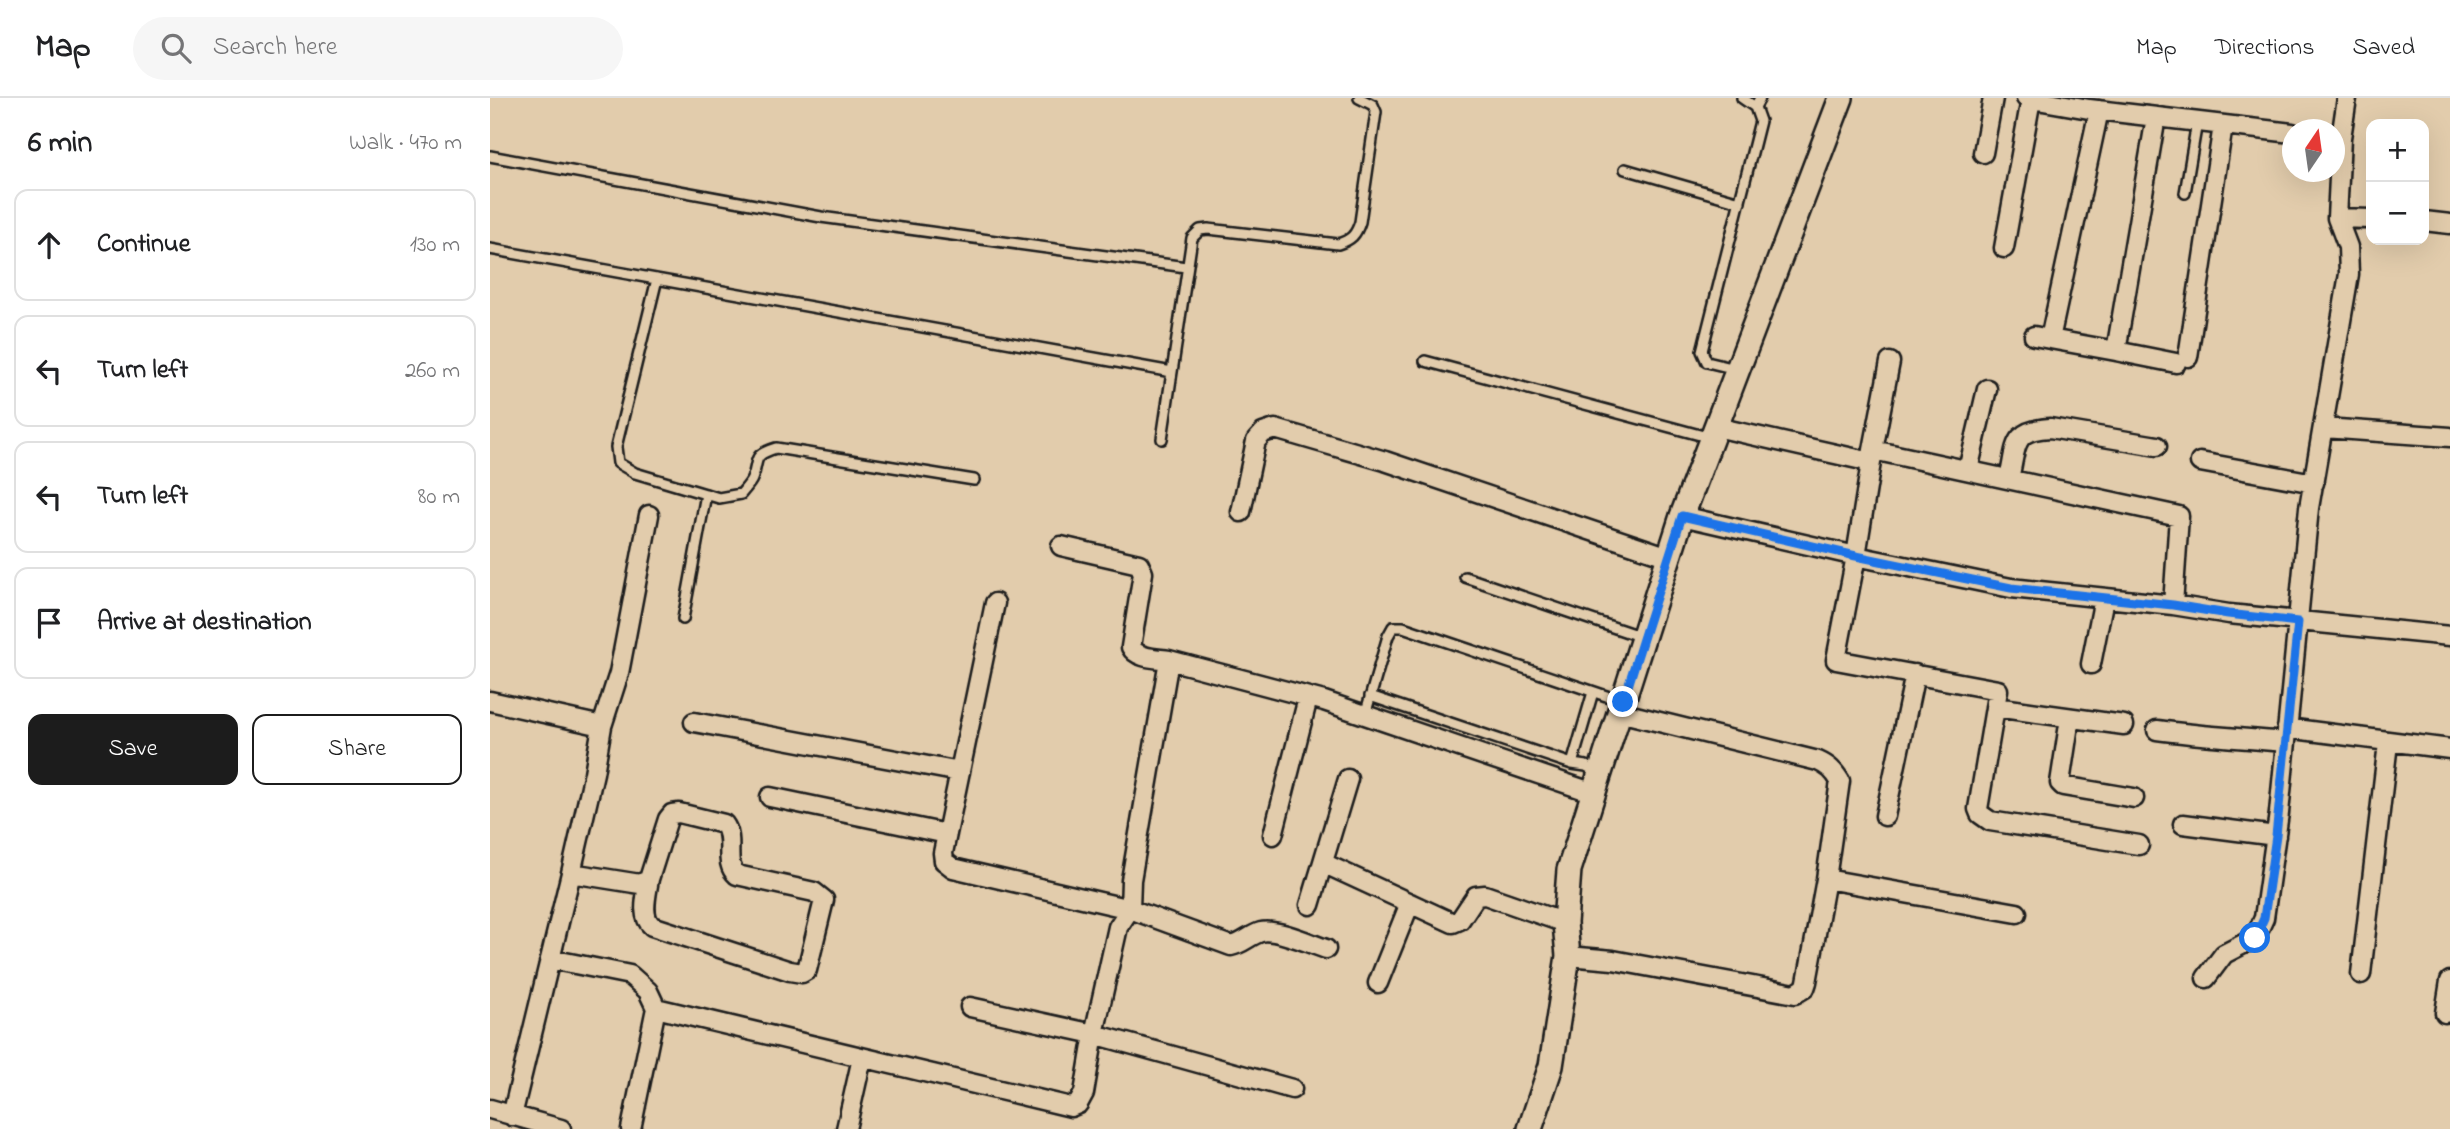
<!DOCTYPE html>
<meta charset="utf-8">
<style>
:root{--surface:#fff;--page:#f6f6f6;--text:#202124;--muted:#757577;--line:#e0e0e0;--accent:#1c1c1c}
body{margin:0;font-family:"Indie Flower",sans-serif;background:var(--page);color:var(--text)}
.controls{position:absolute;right:21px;top:21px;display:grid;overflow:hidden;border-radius:14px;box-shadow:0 7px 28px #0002}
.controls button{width:63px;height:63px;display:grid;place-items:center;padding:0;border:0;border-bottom:2px solid var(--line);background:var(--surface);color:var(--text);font:35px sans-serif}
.compass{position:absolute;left:1792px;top:21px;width:63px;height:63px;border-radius:50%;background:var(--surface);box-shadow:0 7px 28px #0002;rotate:13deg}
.stop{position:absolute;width:21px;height:21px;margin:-16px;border:5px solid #1a73e8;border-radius:50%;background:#fff}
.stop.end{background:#1a73e8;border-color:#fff;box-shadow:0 2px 7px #0008}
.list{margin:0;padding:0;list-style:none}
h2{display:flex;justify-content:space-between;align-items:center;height:91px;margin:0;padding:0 28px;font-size:30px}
h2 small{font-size:23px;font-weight:400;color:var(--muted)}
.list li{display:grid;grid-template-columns:46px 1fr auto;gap:21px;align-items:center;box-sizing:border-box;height:112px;margin:0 14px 14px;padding:0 14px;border:2px solid var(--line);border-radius:14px}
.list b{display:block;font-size:26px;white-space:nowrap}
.list em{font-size:23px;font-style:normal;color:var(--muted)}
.actions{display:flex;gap:14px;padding:21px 28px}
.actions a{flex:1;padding:16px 0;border:2px solid var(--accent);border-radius:14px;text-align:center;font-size:24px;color:var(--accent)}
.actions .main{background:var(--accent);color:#fff}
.icon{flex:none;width:38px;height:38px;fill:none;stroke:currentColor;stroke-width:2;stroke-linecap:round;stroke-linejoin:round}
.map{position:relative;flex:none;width:1960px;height:1031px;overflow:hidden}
header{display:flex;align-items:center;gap:42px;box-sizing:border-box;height:98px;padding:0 35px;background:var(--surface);border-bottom:2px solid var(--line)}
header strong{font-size:33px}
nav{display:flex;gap:38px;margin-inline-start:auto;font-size:24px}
.search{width:490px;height:63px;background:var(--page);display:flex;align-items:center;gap:18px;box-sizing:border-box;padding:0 24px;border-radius:38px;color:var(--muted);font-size:26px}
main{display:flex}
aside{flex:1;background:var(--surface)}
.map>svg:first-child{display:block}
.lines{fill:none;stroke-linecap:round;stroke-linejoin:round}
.lane-casing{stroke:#1c1c1c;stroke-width:14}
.street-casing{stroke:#1c1c1c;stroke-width:23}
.secondary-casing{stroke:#1c1c1c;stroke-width:28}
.lane{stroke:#e2ccac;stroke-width:9}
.street{stroke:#e2ccac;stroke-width:18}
.secondary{stroke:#e2ccac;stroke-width:23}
.route{stroke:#1a73e8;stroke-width:9}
</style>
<header>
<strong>Map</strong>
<div class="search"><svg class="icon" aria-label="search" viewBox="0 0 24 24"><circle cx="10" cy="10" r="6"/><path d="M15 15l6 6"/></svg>Search here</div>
<nav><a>Map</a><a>Directions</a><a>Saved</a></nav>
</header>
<main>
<aside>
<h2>6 min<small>Walk · 470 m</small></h2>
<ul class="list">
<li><svg class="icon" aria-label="ahead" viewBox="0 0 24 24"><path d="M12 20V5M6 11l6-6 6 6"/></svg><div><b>Continue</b></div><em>130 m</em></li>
<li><svg class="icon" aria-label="left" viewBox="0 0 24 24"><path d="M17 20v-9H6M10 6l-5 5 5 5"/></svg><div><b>Turn left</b></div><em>260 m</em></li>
<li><svg class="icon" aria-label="left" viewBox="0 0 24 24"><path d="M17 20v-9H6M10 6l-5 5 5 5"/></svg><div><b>Turn left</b></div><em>80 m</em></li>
<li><svg class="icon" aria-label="arrive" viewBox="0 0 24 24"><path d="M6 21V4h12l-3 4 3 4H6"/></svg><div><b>Arrive at destination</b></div></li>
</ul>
<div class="actions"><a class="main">Save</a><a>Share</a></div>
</aside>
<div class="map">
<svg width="1960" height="1031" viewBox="0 0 1960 1031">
<rect width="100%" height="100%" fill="#e2ccac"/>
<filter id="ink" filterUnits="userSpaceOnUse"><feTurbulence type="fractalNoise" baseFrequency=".0143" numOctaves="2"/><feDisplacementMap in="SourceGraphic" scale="14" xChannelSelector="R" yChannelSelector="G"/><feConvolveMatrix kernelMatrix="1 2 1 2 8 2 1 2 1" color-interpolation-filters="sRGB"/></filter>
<g filter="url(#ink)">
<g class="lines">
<defs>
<path id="lane" d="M1265,9L1270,0
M0,58L331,119L696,169
M1135,71L1250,104
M1695,95L1707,24
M0,151L682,274
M167,181L126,349L128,365L145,375L229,400L251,396C254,392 260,386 262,381C270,362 260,358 286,350L484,382
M935,263L1221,340
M1246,271L1217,264L1212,253L1270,23L1265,9L1252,0
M672,341L702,140L710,132L718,131L848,146C861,142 866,137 870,124L886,14L883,7L869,0
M975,479L1152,539
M193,521L216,396
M880,598L1082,666L1096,668L1107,674
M875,617L898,538L903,529H913L1131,603
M1082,666L1103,594"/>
<path id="street" d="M1536,0L1599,11L1802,35
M1493,55L1503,0
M1847,120L1881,121
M1934,123L1960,126
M1514,150L1541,1
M1544,238L1560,241L1609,12
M1560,241L1626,253L1666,19
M1626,253L1686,265
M1698,259L1733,27
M1226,329L1381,364
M1834,330L1960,339
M1383,352L1400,264
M1710,364L1824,385
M1478,372L1497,291
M1519,381C1527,348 1521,332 1560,330L1667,348
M751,414L766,343L773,335L785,331L895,363L1179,459
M1192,418L1366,458L1521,490L1683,507L1739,516L1960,538
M571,448L649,466L653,475L641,549C647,561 667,560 679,562
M505,505L453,755L454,763L463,770L640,811L741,848C753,846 760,837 771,834C786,830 821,846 836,851
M1601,566L1614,500
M0,603L112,628
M1505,609L1634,627
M1580,620L1570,685L1573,688L1644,700
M204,624L470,674
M1797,630L1960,651
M1667,632C1710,638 1752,640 1795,644
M280,699L457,736
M1395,718L1425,576
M1693,726L1786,738
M783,737L818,600
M1649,747L1500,723L1490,716L1488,711L1508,592L1346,562L1366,458L1383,352L1689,418L1683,507
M833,765L963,825L970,822L986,798L995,797L1075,825
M81,775L150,786L159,781L178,721L182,716L189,715L234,726C246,742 232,764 247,777L324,794L334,802L317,872L312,875L300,873L162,828C150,818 157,796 159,781
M1336,781L1527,815
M820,807L858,681
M1078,858L1123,862L1305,896L1315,890L1317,884L1336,781L1350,683C1344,673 1339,668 1328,663L1129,614
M60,861L140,877L158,893L166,910
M1871,876L1898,645
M1716,880L1734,856L1765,840L1774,820L1789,715L1819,410L1859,176L1858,149L1847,120L1851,40L1857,0
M888,885L920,805
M480,909L604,936L802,991
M1955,915L1960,883
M0,1011L71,1031
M22,1018L81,775L104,675L112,628L129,575L159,417
M141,1031L166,910L581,1009L588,1006L594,995L604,936L628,829L640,811L641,782L679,562L834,603L1104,695
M356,1031L372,960"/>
<path id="secondary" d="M1040,1031L1061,968L1078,858L1075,825L1079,772L1192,418L1351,0"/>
</defs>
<use href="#lane" class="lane-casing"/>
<use href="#street" class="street-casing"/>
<use href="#secondary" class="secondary-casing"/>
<use href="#lane" class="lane"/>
<use href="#street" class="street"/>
<use href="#secondary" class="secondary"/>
</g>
</g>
<g class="lines" filter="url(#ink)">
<path class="route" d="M1133,604L1192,418L1366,458L1521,490L1683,507L1738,516L1808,524L1786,738L1774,820L1765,840"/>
</g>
</svg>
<div class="controls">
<button>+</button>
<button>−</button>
</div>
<svg class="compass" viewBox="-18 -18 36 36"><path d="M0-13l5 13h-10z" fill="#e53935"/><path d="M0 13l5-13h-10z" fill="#757577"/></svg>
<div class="stop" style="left:1765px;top:840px"></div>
<div class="stop end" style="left:1133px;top:604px"></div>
</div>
</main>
